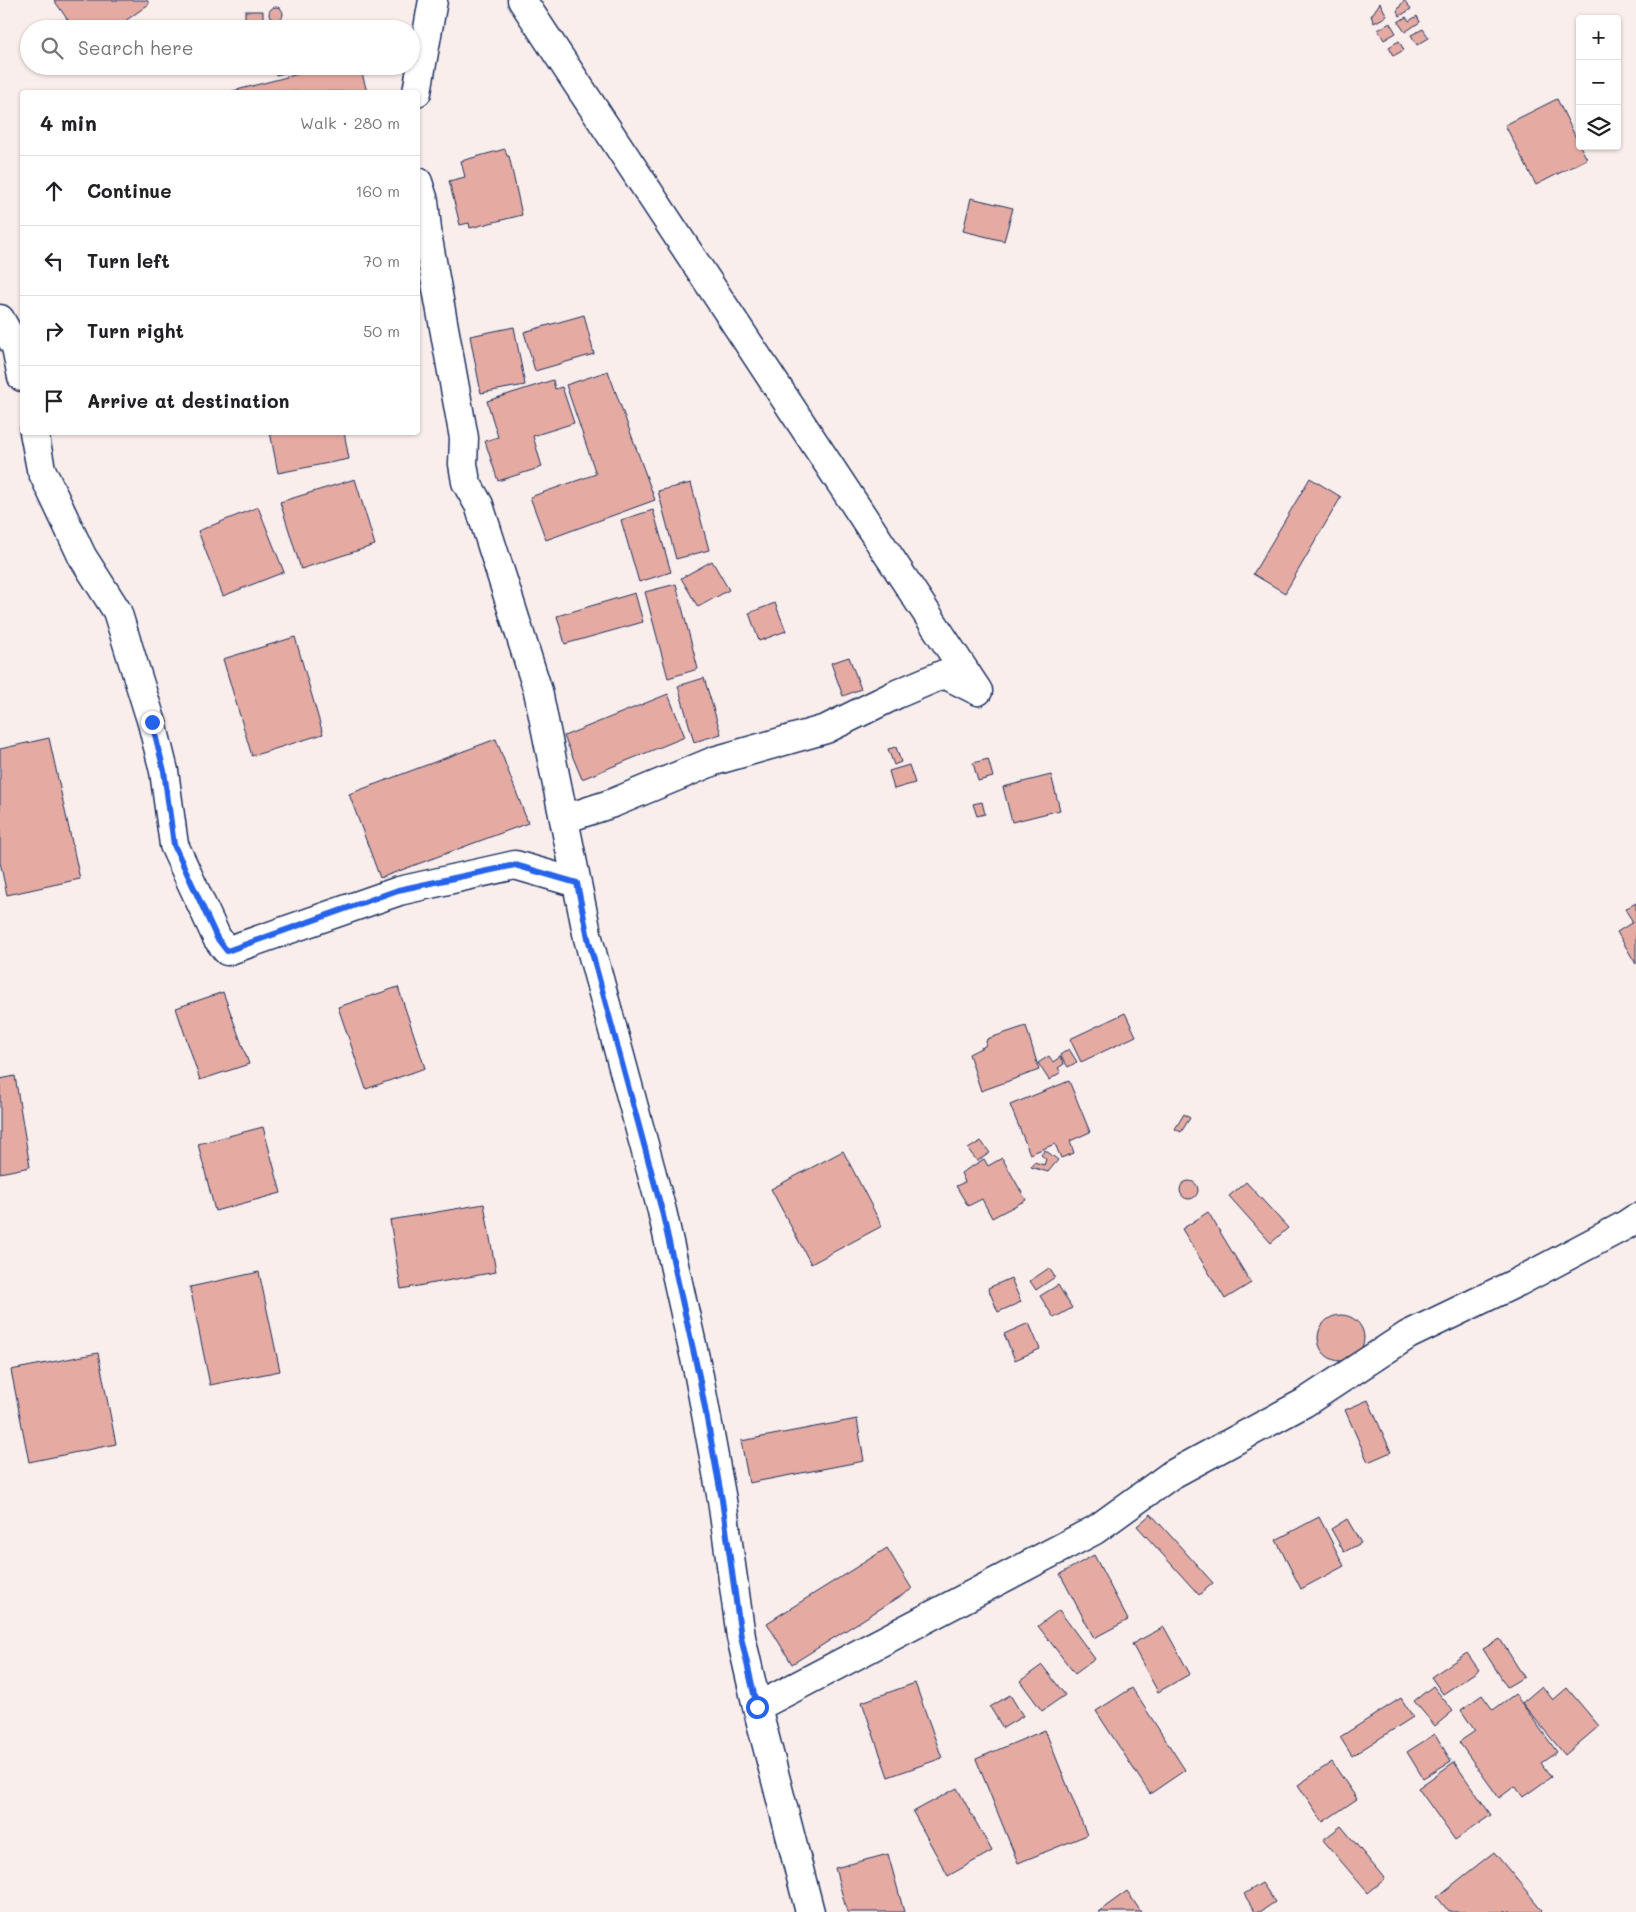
<!DOCTYPE html>
<meta charset="utf-8">
<style>
:root{--surface:#fff;--page:#f6f6f6;--text:#202124;--muted:#757577;--line:#e0e0e0}
body{margin:0;font-family:Mali,sans-serif;background:var(--page);color:var(--text)}
.controls{position:absolute;right:15px;top:15px;display:grid;overflow:hidden;border-radius:5px;box-shadow:0 1px 4px #0004}
.controls button{width:45px;height:45px;display:grid;place-items:center;padding:0;border:0;border-bottom:1px solid var(--line);background:var(--surface);color:var(--text);font:25px sans-serif}
.stop{position:absolute;width:15px;height:15px;margin:-11px;border:4px solid #2563eb;border-radius:50%;background:#fff}
.stop.end{background:#2563eb;border-color:#fff;box-shadow:0 1px 5px #0008}
.list{margin:0;padding:0;list-style:none}
h2{display:flex;justify-content:space-between;align-items:center;height:65px;margin:0;padding:0 20px;font-size:21px}
h2 small{font-size:16px;font-weight:400;color:var(--muted)}
.list li{display:grid;grid-template-columns:32px 1fr auto;gap:15px;align-items:center;box-sizing:border-box;height:70px;padding:0 20px;border-top:1px solid var(--line)}
.list b{display:block;font-size:19px;white-space:nowrap}
.list em{font-size:16px;font-style:normal;color:var(--muted)}
.icon{flex:none;width:28px;height:28px;fill:none;stroke:currentColor;stroke-width:2;stroke-linecap:round;stroke-linejoin:round}
.map{position:relative;flex:none;width:1636px;height:1912px;overflow:hidden}
.search{position:absolute;background:var(--surface);box-shadow:0 1px 4px #0004;left:20px;top:20px;width:400px;height:55px;display:flex;align-items:center;gap:12px;box-sizing:border-box;padding:0 18px;border-radius:28px;color:var(--muted);font-size:19px}
.panel{position:absolute;background:var(--surface);box-shadow:0 1px 4px #0004;left:20px;top:90px;width:400px;height:345px;border-radius:5px}
.map>svg:first-child{display:block}
.building{fill:#e5aba2;stroke:#1b2f5e}
.lines{fill:none;stroke-linecap:round;stroke-linejoin:round}
.street-casing{stroke:#1b2f5e;stroke-width:31}
.street{stroke:#fff;stroke-width:28}
.route{stroke:#2563eb;stroke-width:6}
</style>
<div class="map">
<svg width="1636" height="1912" viewBox="0 0 1636 1912">
<rect width="100%" height="100%" fill="#faeeec"/>
<filter id="ink" filterUnits="userSpaceOnUse"><feTurbulence type="fractalNoise" baseFrequency=".02" numOctaves="2"/><feDisplacementMap in="SourceGraphic" scale="10" xChannelSelector="R" yChannelSelector="G"/><feConvolveMatrix kernelMatrix="1 2 1 2 8 2 1 2 1" color-interpolation-filters="sRGB"/></filter>
<g filter="url(#ink)">
<path class="building" d="M54,0H147L149,4L114,29H74Z
M1404,0L1411,9L1400,16L1397,11Z
M1380,3L1387,16L1374,23L1371,16Z
M269 14a7 7 0 1 1 14 0a7 7 0 1 1-14 0Z
M245,11H263V22H245Z
M1417,16L1420,22L1405,32L1398,22L1406,17L1409,21Z
M1390,23L1396,33L1384,40L1378,30Z
M1423,29L1429,38L1417,45L1411,35Z
M1399,41L1404,50L1393,56L1389,47Z
M241,66H258L243,72Z
M274,66H293L294,71L276,75Z
M329,66H360L367,92H229Z
M1557,99L1580,146L1587,159L1536,185L1505,125Z
M505,149L507,156H509L522,215L470,228L469,223L460,225L449,181L465,177L461,161Z
M971,198L1013,208L1004,241L963,231Z
M584,315L594,354L535,371L524,332Z
M514,327L525,385L481,393L470,336Z
M608,371L655,500L546,540L530,497L596,474L566,385Z
M553,380L555,389L562,387L574,423L533,436L542,467L498,481L485,441L498,437L487,401Z
M270,432H344L349,459L278,473Z
M1310,478L1341,497L1285,593L1253,574Z
M355,479L375,545L301,569L280,502Z
M691,483L709,550L676,559L658,491Z
M258,507L284,572L223,596L198,531Z
M653,510L671,572L639,582L621,520Z
M712,561L729,590L698,607L681,578Z
M676,584L698,669L668,678L645,592Z
M635,593L643,622L565,644L557,616Z
M775,603L786,631L759,641L749,613Z
M295,637L323,734L252,756L223,659Z
M849,657L861,689L843,696L831,663Z
M704,678L721,734L694,742L678,686Z
M668,694L685,737L582,779L564,736Z
M49,738L80,879L7,895L0,862V749Z
M496,739L528,823L380,878L349,794Z
M896,747L901,762L894,765L888,749Z
M988,759L993,777L978,781L973,763Z
M909,765L915,783L894,789L889,771Z
M1051,775L1060,810L1012,822L1003,787Z
M982,802L985,814L977,816L973,804Z
M1636,903V964L1617,932L1633,922L1625,909Z
M398,987L425,1068L366,1089L338,1007Z
M223,992L249,1064L200,1080L176,1008Z
M1125,1013L1136,1036L1081,1062L1070,1039Z
M1026,1026L1039,1070L981,1091L969,1054L985,1046L987,1039Z
M1069,1049L1077,1062L1068,1067L1060,1055Z
M1049,1056L1053,1062L1060,1057L1064,1064L1058,1068L1061,1072L1049,1080L1038,1063Z
M15,1076L30,1167L0,1173V1079Z
M1069,1081L1090,1132L1070,1141L1074,1153L1061,1158L1055,1144L1030,1154L1010,1105Z
M1184,1114L1190,1118L1181,1132L1175,1129Z
M263,1127L281,1193L215,1211L198,1144Z
M981,1141L990,1153L977,1161L968,1149Z
M1045,1150L1058,1160L1048,1172L1031,1167L1034,1162L1044,1165L1046,1159L1041,1155Z
M843,1151L882,1226L811,1264L771,1189Z
M1002,1158L1026,1200L992,1218L982,1199L968,1206L956,1186L965,1182L961,1173L984,1159L988,1166Z
M1180 1190a9 9 0 1 1 18 0a9 9 0 1 1-18 0Z
M1246,1182L1288,1228L1271,1243L1229,1196Z
M484,1204L496,1272L401,1289L390,1220Z
M1208,1212L1251,1283L1225,1299L1182,1229Z
M1049,1268L1055,1277L1036,1290L1030,1281Z
M259,1272L280,1371L210,1385L190,1287Z
M1011,1278L1021,1302L998,1312L988,1288Z
M1058,1285L1072,1308L1054,1318L1040,1296Z
M1318 1338a23 23 0 1 1 46 0a23 23 0 1 1-46 0Z
M1029,1323L1040,1349L1015,1360L1004,1334Z
M98,1353L116,1444L29,1462L11,1370Z
M1368,1400L1391,1452L1368,1462L1345,1410Z
M857,1419L864,1461L749,1483L741,1441Z
M1151,1514L1213,1583L1199,1595L1137,1526Z
M1319,1517L1344,1566L1301,1589L1276,1540Z
M1347,1519L1361,1543L1344,1552L1331,1529Z
M887,1548L912,1589L792,1664L767,1623Z
M1094,1555L1128,1620L1094,1638L1060,1574Z
M1059,1610L1095,1659L1075,1674L1038,1626Z
M1164,1627L1190,1674L1158,1692L1132,1644Z
M1500,1639L1524,1677L1507,1687L1483,1649Z
M1467,1653L1479,1670L1443,1694L1431,1677Z
M1042,1665L1065,1695L1042,1711L1020,1681Z
M915,1683L942,1758L888,1777L862,1702Z
M1433,1686L1453,1711L1435,1726L1414,1701Z
M1542,1686L1553,1700L1567,1688L1599,1726L1565,1755L1522,1703Z
M1132,1688L1185,1770L1150,1794L1096,1711Z
M1515,1694L1557,1752L1541,1763L1551,1777L1523,1797L1515,1786L1499,1798L1459,1742L1475,1731L1461,1710L1482,1695L1493,1710Z
M1010,1695L1023,1716L1003,1728L990,1707Z
M1401,1698L1413,1717L1352,1756L1340,1737Z
M1045,1730L1087,1835L1018,1863L976,1759Z
M1435,1734L1451,1761L1423,1778L1407,1752Z
M1332,1762L1357,1799L1323,1822L1298,1785Z
M1454,1762L1491,1815L1455,1840L1418,1788Z
M957,1788L992,1851L948,1876L913,1812Z
M1341,1826L1385,1879L1368,1893L1323,1840Z
M1494,1852L1542,1910L1540,1912H1449L1437,1897Z
M888,1854L904,1912H847L835,1868Z
M1262,1883L1275,1902L1260,1912H1255L1244,1894Z
M1127,1891L1141,1912H1098Z"/>
<g class="lines">
<defs>
<path id="street" d="M522,0L978,691L944,674L897,694L826,729L714,761L613,803L564,819
M417,92L433,0
M418,182L424,201L428,239L464,438L463,464L466,482L479,505L538,691L588,938L662,1211L699,1376L722,1500L741,1637L757,1707L810,1912
M0,319L16,347L22,377
M34,432L41,469L82,556L117,611L152,723L164,771L174,845L217,938L227,951L399,891L515,865L577,883
M757,1707L1095,1530L1171,1475L1304,1403L1408,1335L1518,1282L1624,1226L1636,1218"/>
</defs>
<use href="#street" class="street-casing"/>
<use href="#street" class="street"/>
</g>
</g>
<g class="lines" filter="url(#ink)">
<path class="route" d="M152,722L164,771L174,845L217,938L227,951L398,890L515,865L577,883L588,938L662,1211L699,1376L722,1500L741,1637L757,1707"/>
</g>
</svg>
<div class="controls">
<button>+</button>
<button>−</button>
<button><svg class="icon" aria-label="layers" viewBox="0 0 24 24"><path d="M12 4l9 5-9 5-9-5zM3 14l9 5 9-5"/></svg></button>
</div>
<div class="stop" style="left:757px;top:1707px"></div>
<div class="stop end" style="left:152px;top:722px"></div>
<div class="search"><svg class="icon" aria-label="search" viewBox="0 0 24 24"><circle cx="10" cy="10" r="6"/><path d="M15 15l6 6"/></svg>Search here</div>
<section class="panel">
<h2>4 min<small>Walk · 280 m</small></h2>
<ul class="list">
<li><svg class="icon" aria-label="ahead" viewBox="0 0 24 24"><path d="M12 20V5M6 11l6-6 6 6"/></svg><div><b>Continue</b></div><em>160 m</em></li>
<li><svg class="icon" aria-label="left" viewBox="0 0 24 24"><path d="M17 20v-9H6M10 6l-5 5 5 5"/></svg><div><b>Turn left</b></div><em>70 m</em></li>
<li><svg class="icon" aria-label="right" viewBox="0 0 24 24"><path d="M7 20v-9h11M14 6l5 5-5 5"/></svg><div><b>Turn right</b></div><em>50 m</em></li>
<li><svg class="icon" aria-label="arrive" viewBox="0 0 24 24"><path d="M6 21V4h12l-3 4 3 4H6"/></svg><div><b>Arrive at destination</b></div></li>
</ul>
</section>
</div>
